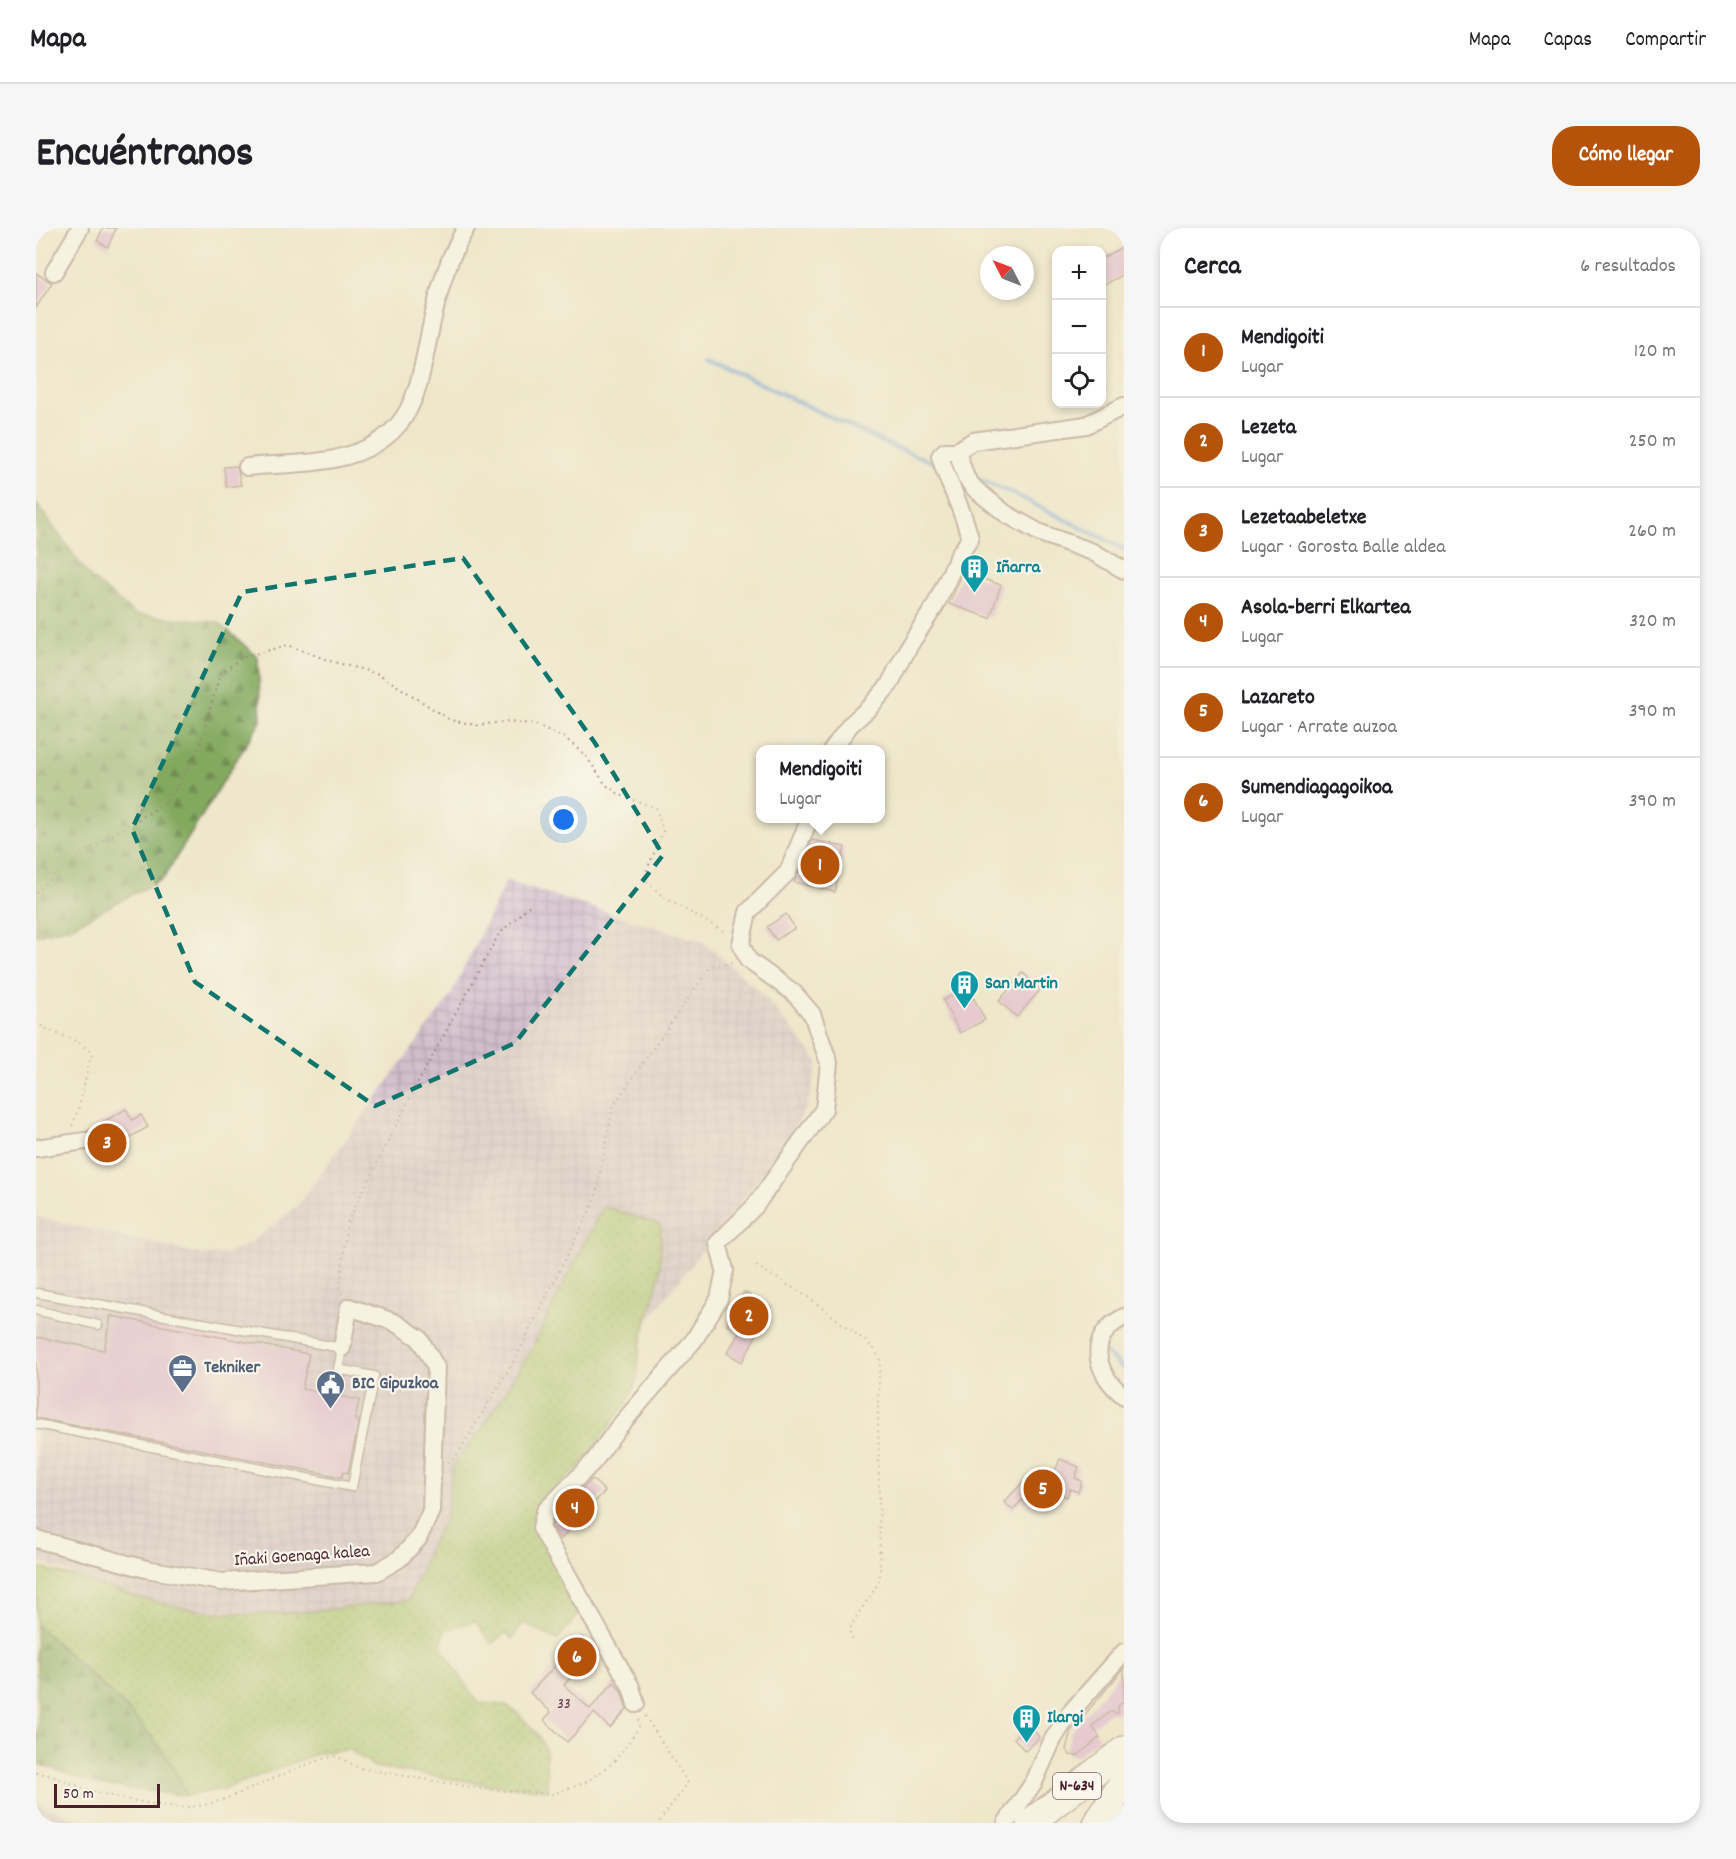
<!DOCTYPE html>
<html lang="es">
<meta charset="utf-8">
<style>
:root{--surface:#fff;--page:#f6f6f6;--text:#202124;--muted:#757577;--line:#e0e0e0;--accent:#b45309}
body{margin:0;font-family:Dekko,sans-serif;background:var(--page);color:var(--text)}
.controls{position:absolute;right:18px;top:18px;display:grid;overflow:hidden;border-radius:12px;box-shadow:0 3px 9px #0003}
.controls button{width:54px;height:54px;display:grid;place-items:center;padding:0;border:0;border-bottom:2px solid var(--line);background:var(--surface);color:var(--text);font:30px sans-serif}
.compass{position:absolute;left:944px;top:18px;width:54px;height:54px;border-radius:50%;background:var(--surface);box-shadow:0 3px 9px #0003;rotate:312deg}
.scale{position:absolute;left:18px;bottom:15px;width:106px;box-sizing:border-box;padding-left:6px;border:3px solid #4a1f2b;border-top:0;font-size:16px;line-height:21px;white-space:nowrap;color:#4a1f2b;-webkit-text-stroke:4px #fbf7ec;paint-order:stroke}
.you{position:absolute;left:528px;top:592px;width:21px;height:21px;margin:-15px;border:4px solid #fff;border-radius:50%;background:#1a73e8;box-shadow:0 0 0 9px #1a73e833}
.badge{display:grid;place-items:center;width:39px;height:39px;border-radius:50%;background:var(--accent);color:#fff;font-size:20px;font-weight:700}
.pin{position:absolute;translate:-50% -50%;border:3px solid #fff;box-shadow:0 2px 6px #0006}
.popup{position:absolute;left:720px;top:517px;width:129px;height:78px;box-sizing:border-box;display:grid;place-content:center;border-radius:12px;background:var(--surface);filter:drop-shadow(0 2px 4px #0005);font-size:20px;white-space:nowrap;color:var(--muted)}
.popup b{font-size:22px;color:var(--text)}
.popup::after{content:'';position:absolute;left:50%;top:100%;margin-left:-12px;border:12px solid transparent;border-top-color:var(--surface)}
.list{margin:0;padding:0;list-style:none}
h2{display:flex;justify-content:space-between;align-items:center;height:78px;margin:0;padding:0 24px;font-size:26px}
h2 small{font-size:20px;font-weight:400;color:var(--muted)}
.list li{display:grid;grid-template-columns:39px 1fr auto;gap:18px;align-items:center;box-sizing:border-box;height:90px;padding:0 24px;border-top:2px solid var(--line)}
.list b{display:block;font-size:22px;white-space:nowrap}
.list p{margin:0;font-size:20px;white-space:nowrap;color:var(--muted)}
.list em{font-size:20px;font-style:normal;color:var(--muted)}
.icon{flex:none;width:33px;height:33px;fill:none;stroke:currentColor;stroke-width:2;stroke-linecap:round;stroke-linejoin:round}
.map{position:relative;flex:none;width:1088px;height:1595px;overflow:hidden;border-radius:24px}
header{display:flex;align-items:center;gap:36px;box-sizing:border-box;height:84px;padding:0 30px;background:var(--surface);border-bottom:2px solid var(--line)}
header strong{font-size:28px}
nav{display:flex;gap:33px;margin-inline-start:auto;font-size:21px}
.intro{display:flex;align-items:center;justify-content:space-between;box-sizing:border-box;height:144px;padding:0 36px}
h1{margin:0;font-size:42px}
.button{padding:15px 27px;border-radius:24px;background:var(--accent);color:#fff;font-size:21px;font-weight:700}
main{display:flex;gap:36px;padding:0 36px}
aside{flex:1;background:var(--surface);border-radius:24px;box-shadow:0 3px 9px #0003}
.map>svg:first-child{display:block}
.industrial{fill:url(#industrial-grid)}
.grass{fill:url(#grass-dots);stroke:#77714b;stroke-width:1.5}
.forest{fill:url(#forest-firs);stroke:#666445;stroke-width:1.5}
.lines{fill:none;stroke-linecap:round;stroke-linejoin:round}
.stream{stroke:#6e9fd8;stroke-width:4.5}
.building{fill:#dca6d7}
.service-casing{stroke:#9c837b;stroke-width:11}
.minor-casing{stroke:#9c837b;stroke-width:20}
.trunk-casing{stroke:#9c837b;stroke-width:30}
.motorway-casing{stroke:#9c837b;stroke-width:32}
.path{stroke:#9c837b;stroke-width:2;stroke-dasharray:1.5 4.5;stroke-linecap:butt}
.service{stroke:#fff;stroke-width:8}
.minor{stroke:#fff;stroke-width:16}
.trunk{stroke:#fff;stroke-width:27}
.motorway{stroke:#fff;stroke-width:28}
.marked{fill:none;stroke:#0f766e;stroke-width:4.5;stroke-dasharray:12 8;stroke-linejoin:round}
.labels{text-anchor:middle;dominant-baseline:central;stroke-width:4.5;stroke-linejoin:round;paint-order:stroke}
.number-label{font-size:15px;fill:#6e4156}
.shield{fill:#fbf7ec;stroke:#7f6065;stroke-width:1.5}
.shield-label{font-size:16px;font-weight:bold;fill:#4a1f2b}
.culture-label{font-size:18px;font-weight:bold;fill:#0d838f;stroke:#fbf7ec;text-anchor:start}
.service-label{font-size:18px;font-weight:bold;fill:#4e5e75;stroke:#fbf7ec;text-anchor:start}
.street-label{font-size:18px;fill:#4a1f2b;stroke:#fbf7ec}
</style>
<header>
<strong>Mapa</strong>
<nav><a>Mapa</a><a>Capas</a><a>Compartir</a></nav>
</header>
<div class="intro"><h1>Encuéntranos</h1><a class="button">Cómo llegar</a></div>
<main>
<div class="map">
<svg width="1088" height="1595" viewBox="0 0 1088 1595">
<defs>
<pattern id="industrial-grid" width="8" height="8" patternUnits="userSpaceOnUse" patternTransform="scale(1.5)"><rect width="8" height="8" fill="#d1bdcc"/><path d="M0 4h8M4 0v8" fill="none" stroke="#b5a2af"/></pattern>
<pattern id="grass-dots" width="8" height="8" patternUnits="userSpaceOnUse" patternTransform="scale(1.5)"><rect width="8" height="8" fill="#a4c36b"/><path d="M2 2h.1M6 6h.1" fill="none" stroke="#889e58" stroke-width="1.8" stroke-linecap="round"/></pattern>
<pattern id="forest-firs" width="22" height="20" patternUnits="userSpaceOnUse" patternTransform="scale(1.5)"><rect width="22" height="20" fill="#83a95f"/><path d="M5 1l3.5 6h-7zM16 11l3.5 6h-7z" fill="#6d894f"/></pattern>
</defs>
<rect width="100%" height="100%" fill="#fbf7ec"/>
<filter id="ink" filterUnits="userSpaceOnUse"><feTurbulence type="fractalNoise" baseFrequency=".0167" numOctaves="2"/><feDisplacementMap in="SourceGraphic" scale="12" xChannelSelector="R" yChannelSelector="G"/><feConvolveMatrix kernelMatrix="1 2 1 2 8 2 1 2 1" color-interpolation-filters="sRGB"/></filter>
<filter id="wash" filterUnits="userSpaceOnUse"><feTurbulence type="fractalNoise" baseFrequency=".008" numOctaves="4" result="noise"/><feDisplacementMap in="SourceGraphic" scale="24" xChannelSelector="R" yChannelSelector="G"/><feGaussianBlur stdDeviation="1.35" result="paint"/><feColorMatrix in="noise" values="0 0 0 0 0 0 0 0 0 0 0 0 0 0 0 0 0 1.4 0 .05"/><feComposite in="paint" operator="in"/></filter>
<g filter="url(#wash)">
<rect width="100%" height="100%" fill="#eee7cb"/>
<path class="industrial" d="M470,653L668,714L730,770L783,834L770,880L745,922L513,1219L373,1372L246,1386L164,1382L74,1363L0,1331V989L168,1027L191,1026L214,1015L261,978L414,769Z
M0,1575L52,1595H0Z"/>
<path class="grass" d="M567,978L625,997L624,1046L604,1118L601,1151L592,1173L550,1231L503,1277L498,1293L528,1349L543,1386L521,1412L487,1395L476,1411L470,1404L456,1416L439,1393L409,1402L405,1419L442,1475L468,1477L482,1485L503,1508L510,1524L511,1562L455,1557L339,1539L314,1522L285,1524L191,1560L151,1568C127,1502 51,1444 0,1397V1338C54,1353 106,1374 163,1382C232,1392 304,1380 373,1372L395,1315L409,1292L417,1237L448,1198L494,1124Z"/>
<path class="forest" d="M0,275L54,349L99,386L182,394L222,429L225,492L127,651L34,699L0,707Z
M0,1397C51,1444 127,1502 151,1568L63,1557L0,1535L2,1498Z"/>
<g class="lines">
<path class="stream" d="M673,131L851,216L902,236
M943,252L978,266L1088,321
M1069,1125L1088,1141"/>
</g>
<g id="blocks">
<path class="building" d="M67,0H80L72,19L61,13Z
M1088,18V46L1065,59V31Z
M0,45L16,55L0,80Z
M201,238L205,257L190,259L188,239Z
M927,344L965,357L954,390L913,376Z
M776,612L809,619L799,664L758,654Z
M750,686L759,700L740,712L731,699Z
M987,745L1005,761L981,789L963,773Z
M932,759L949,792L924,805L907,772Z
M90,881L96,892L105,887L112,899L65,926L58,907L51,903Z
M708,1064L735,1079L706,1134L691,1125L704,1104L691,1097Z
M75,1088L273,1126L266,1161L323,1172L319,1192L323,1193L312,1245L307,1244L306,1249L0,1190V1109L68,1122Z
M1024,1231L1043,1239L1039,1250L1046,1253L1042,1264L1034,1261L1031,1269L1017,1263L1010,1281L986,1272L977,1282L968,1274L992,1249L1000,1252L1004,1241L1018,1246Z
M556,1251L569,1263L525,1311L516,1298L519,1288Z
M546,1409L560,1421L528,1457L554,1481L578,1454L585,1463L591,1481L574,1500L558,1485L531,1514L508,1492L515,1484L494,1465Z
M1088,1440V1473L1082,1478V1485L1074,1484L1056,1498L1064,1509L1041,1528L1034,1527L1030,1521L1035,1503Z
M993,1497L1004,1510L989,1523L978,1510Z"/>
</g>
</g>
<g filter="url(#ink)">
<use href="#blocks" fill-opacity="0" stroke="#9c837b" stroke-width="1.5"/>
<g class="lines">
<defs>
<path id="service" d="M0,1082L62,1097
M0,1196L316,1259L338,1148L302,1141L306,1120L1,1065"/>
<path id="minor" d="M18,44L44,0
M921,223L930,250L939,261L970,286L1004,305L1057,324L1088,342
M921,223L937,213L1050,197L1088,178
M211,239C239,236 270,237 298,231C389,212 381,149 400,77C406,51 417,22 430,0
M796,522L814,497L834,479L853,457L873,418L899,378L923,327L934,311C928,282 912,257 904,228L909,223H921
M0,920L49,913
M1088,1089C1049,1109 1059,1145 1088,1168
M0,1311L110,1341L186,1354L341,1344L363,1331L382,1311L395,1283L400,1139L383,1110L358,1094L313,1079L306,1120
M600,1476L595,1459L505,1300L509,1283L558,1233L581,1201L658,1112L683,1071L689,1042L682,1015L719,978L788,881L793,835L776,786L758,765L712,732L705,716L712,684L752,644L774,590
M970,1595L998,1554L1017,1511L1034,1485L1088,1424"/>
<path id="trunk" d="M994,1595L1088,1522"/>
<path id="motorway" d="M1062,1595L1088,1554
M1085,1595L1088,1593"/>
</defs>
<use href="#service" class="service-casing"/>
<use href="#minor" class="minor-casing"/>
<use href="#trunk" class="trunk-casing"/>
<use href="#motorway" class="motorway-casing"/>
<path class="path" d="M0,665L17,648L53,621L131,574L162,523L184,446L205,430L252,417L294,433L343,446L414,492L441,497L468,494L498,496L529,510L550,528L570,557L584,567L620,580L627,603L611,642L610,652L627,669L691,705
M0,794C18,809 42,808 56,826C48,850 46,877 35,900
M720,1038L769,1067L802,1092L837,1119L844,1132L842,1173L844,1351C835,1370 821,1384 813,1403L818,1414
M306,1066L304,1059L311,995L377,864L463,706L495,676
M412,1235L423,1224L479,1131L559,972L577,878L674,739L696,735
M609,1488L652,1555L622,1595
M0,1545C17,1546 36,1557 53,1562C81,1570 114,1577 144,1579C193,1581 250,1537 301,1528L323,1540L447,1561L516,1566L549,1555L578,1534L596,1510L603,1498L602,1491"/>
<use href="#service" class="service"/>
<use href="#minor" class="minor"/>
<use href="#trunk" class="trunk"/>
<use href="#motorway" class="motorway"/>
</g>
</g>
<path d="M0 0H1088V1595H0ZM427,330L559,515L627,627L479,815L339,878L159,754L96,601L206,364Z" fill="#eee7cb" fill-opacity=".55" fill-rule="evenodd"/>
<path class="marked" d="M427,330L559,515L627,627L479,815L339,878L159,754L96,601L206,364Z"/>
<defs>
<symbol id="building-pin" viewBox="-11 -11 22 30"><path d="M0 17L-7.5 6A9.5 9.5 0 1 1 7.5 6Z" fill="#0f9aa8" stroke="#fbf7ec"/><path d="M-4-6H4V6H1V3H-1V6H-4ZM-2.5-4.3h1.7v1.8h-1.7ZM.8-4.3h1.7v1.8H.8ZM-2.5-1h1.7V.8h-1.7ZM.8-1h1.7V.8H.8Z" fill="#fff"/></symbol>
<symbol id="office-pin" viewBox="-11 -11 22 30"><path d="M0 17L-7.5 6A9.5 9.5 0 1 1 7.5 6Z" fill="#5c6f8a" stroke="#fbf7ec"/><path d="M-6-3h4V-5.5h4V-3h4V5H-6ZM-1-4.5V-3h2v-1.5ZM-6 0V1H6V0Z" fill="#fff"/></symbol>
<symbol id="civic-pin" viewBox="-11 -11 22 30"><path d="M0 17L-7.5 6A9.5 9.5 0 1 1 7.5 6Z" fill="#5c6f8a" stroke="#fbf7ec"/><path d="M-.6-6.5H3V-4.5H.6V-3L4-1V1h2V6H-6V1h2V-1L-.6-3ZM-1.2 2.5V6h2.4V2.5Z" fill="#fff"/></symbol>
</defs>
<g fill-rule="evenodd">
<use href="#building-pin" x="922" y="324" width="33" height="45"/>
<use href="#building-pin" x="912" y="740" width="33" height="45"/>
<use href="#office-pin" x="130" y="1124" width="33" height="45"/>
<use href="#civic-pin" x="278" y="1140" width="33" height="45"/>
<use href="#building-pin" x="974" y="1474" width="33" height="45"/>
</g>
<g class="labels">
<g class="number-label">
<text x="528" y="1477">33</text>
</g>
<rect class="shield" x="1017" y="1545" width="48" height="26" rx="4.5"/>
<g class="shield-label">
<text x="1041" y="1558">N-634</text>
</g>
<g class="culture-label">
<text x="960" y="340">Iñarra</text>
<text x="949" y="756">San Martin</text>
<text x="1011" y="1490">Ilargi</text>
</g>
<g class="service-label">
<text x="168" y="1140">Tekniker</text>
<text x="316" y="1156">BIC Gipuzkoa</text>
</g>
<g class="street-label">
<text transform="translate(266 1329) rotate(-4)">Iñaki Goenaga kalea</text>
</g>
</g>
</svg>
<div class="controls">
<button>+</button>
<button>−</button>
<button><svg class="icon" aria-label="locate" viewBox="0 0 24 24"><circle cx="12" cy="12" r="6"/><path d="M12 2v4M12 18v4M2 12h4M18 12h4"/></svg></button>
</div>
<svg class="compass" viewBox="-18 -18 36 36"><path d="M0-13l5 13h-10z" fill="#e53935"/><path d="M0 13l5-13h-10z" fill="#757577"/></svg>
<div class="scale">50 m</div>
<div class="you"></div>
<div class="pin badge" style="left:784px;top:637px">1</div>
<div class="popup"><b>Mendigoiti</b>Lugar</div>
<div class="pin badge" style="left:713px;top:1088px">2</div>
<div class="pin badge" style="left:71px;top:915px">3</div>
<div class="pin badge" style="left:539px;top:1280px">4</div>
<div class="pin badge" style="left:1007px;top:1261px">5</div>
<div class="pin badge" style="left:541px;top:1429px">6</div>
</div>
<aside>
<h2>Cerca<small>6 resultados</small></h2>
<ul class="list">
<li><span class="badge">1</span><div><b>Mendigoiti</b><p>Lugar</p></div><em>120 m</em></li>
<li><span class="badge">2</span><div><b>Lezeta</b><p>Lugar</p></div><em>250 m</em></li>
<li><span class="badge">3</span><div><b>Lezetaabeletxe</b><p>Lugar · Gorosta Balle aldea</p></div><em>260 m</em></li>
<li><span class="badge">4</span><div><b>Asola-berri Elkartea</b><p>Lugar</p></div><em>320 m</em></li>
<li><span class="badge">5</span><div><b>Lazareto</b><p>Lugar · Arrate auzoa</p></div><em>390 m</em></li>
<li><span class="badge">6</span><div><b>Sumendiagagoikoa</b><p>Lugar</p></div><em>390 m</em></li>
</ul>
</aside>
</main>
